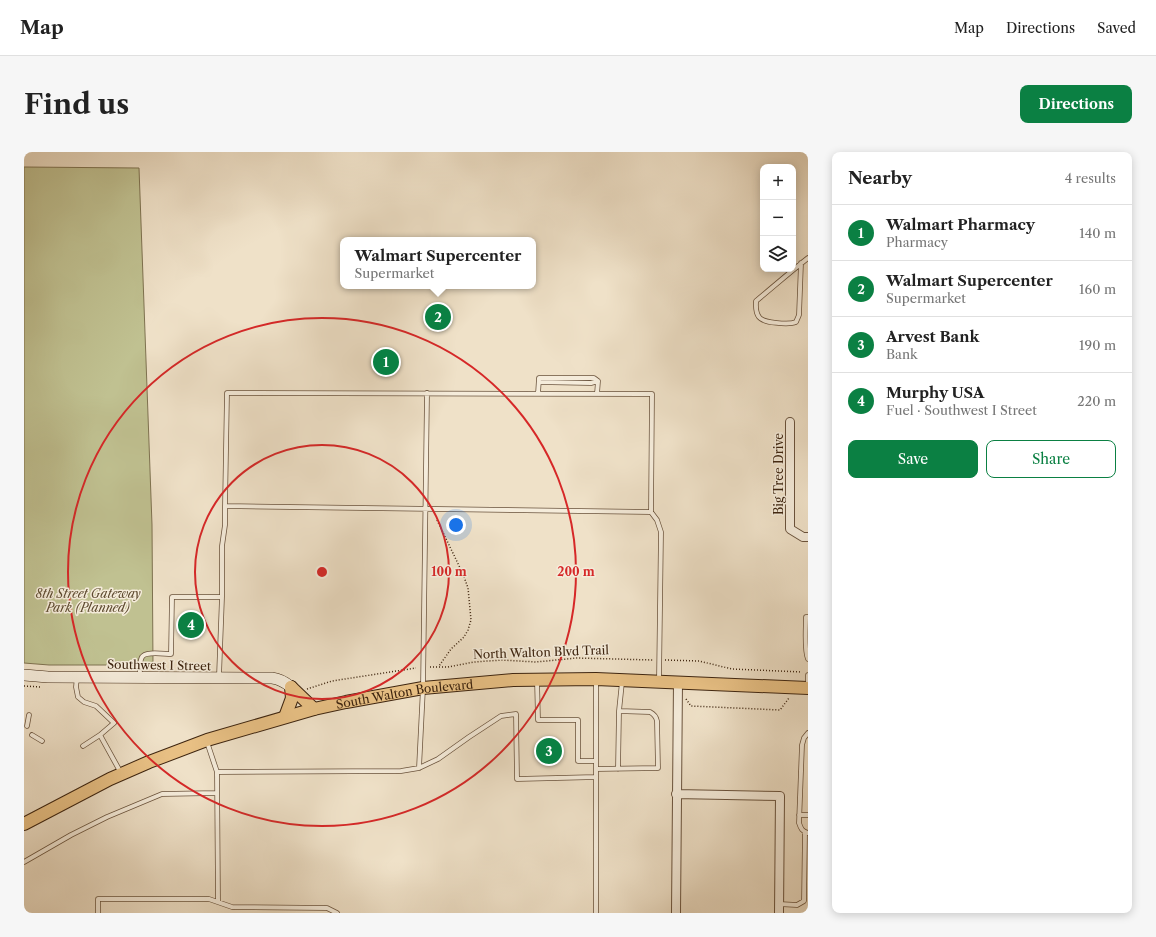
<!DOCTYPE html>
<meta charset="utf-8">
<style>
:root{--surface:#fff;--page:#f6f6f6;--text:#222;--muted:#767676;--line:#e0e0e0;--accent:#0b8043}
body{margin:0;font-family:"Libre Caslon Text",serif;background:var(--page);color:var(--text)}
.controls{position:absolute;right:12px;top:12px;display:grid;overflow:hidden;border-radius:8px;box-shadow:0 2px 10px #0003}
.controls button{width:36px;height:36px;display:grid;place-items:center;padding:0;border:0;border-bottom:1px solid var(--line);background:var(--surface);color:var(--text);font:20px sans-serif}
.you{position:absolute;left:432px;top:373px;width:14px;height:14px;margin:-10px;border:3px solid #fff;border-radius:50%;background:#1a73e8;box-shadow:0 0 0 6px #1a73e833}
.badge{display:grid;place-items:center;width:26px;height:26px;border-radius:50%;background:var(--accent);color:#fff;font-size:13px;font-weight:700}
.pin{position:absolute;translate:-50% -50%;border:2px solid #fff;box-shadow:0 1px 4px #0006}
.popup{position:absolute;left:316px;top:85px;width:196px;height:52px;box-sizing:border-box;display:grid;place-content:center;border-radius:8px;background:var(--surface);filter:drop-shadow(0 1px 3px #0005);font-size:13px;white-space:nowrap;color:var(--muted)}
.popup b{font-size:15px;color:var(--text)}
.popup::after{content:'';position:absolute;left:50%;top:100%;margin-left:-8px;border:8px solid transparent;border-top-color:var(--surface)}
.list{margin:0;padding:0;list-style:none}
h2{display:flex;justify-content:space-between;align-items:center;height:52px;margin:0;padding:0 16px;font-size:17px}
h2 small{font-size:13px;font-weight:400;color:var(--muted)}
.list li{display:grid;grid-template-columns:26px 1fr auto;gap:12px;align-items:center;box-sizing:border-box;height:56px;padding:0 16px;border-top:1px solid var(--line)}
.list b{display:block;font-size:15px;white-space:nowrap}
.list p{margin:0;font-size:13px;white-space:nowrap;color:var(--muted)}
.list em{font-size:13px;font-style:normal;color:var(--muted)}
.actions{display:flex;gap:8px;padding:12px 16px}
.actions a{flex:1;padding:9px 0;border:1px solid var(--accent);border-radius:8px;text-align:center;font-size:14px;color:var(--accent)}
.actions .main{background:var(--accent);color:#fff}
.icon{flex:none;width:22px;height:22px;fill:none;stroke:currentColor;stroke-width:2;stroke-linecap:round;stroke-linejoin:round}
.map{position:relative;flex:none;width:784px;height:761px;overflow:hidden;border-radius:8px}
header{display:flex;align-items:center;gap:24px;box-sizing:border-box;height:56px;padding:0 20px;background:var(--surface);border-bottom:1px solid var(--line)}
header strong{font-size:19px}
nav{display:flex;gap:22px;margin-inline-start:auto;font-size:14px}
.intro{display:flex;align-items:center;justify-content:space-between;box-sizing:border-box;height:96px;padding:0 24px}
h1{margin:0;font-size:28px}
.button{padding:10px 18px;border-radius:8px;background:var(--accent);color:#fff;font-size:14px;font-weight:700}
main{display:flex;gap:24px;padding:0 24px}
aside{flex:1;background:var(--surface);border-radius:8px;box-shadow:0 2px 10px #0003}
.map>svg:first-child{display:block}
.green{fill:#c0c191;stroke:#7e7250}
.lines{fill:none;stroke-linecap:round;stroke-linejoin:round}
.service-casing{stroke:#6a533d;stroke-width:5.5}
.minor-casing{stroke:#6a533d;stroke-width:10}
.secondary-casing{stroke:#3d240f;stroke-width:12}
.primary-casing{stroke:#3d240f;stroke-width:14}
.path{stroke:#3d240f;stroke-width:1.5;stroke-dasharray:1 2;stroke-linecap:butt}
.service{stroke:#f5ecdb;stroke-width:4}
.minor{stroke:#f5ecdb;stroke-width:8}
.secondary{stroke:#f5ecdb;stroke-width:11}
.primary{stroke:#e8c084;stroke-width:12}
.ring{fill:none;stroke:#d62828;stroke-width:2}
.labels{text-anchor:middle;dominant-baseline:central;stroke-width:3;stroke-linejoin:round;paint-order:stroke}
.street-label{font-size:12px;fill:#3d240f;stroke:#f5ecdb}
.park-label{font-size:12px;font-style:italic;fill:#5e4b30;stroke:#f5ecdb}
.centre{fill:#d62828;stroke:#f5ecdb;stroke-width:2}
.ring-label{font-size:12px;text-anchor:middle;font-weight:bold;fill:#d62828;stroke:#f5ecdb;stroke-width:3;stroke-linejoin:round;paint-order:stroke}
</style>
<header>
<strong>Map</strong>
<nav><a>Map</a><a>Directions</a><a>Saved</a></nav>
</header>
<div class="intro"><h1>Find us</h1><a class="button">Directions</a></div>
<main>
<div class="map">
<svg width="784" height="761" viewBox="0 0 784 761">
<rect width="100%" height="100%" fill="#efe1c8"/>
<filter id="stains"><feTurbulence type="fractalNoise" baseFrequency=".005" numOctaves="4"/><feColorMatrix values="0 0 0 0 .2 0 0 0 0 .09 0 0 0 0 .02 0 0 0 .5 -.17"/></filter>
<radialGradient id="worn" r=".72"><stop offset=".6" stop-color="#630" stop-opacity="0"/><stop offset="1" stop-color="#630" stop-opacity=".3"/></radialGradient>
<path class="green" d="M0,15L115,16L128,373L129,513H25L0,511Z"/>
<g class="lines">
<defs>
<path id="service" d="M777,111L775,163L772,170C765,173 739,171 735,165C731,160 732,155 732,149C749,135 766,120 784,106
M515,230L567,231L574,229
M514,242L515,226H570L574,229L573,242
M201,354L627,360
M784,465H782C782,475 780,498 784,507
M195,524L198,445V394L201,373V354L203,241L628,242L627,360L633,368L637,380L635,528
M53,525L52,535L54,545L60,550L72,554L90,571L76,583L97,621
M116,525C116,519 115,510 118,505C121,499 140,502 147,502L148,445H198
M513,528L514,568H554V609H572
M784,534V523
M3,574L5,563
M784,581L780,586L778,593L775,671C777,677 778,679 784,681
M8,583L18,589
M183,590L193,620L194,750
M59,594L76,583
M395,616L399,536L403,241
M572,617L634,616L633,569C632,564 630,562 626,560L595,559
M594,617L595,559L598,530
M193,620L377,619L395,616L414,607L445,585L477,564L492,562L493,627L572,625
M775,663H784
M0,710L47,683L83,665L138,642L193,641
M755,752L773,753L780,749L781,680
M74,761V747H185L208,755L303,756L313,761
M572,761V529"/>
<path id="minor" d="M766,270V377L779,385H784
M652,642L756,644L755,761
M652,761L654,530"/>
<path id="secondary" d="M0,523L24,525L248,526C256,527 261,530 267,535"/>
<g id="primary">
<path d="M267,535L290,557"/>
<path d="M261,565L268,546L267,535"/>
<path id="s1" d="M0,672L86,627L125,610L183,588L290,557L322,550L399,536L489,528L572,527L784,536"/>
</g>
</defs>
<use href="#service" class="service-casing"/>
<use href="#minor" class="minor-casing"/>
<use href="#secondary" class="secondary-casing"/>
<use href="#primary" class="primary-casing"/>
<path class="path" d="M413,368L439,422L444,436L447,468L444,478L440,485L427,497L415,514
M641,508L675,509L708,517L778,520
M406,515H424L450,510L478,508L512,510L553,506L629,508
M0,534L17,535
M283,537L308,529L392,516
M662,547L667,554L756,558L765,546"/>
<use href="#service" class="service"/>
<use href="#minor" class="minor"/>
<use href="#secondary" class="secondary"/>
<use href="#primary" class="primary"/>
</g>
<g class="ring">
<circle cx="298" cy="420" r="127"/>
<circle cx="298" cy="420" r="254"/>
</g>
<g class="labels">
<g class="street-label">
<text transform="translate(754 322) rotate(-90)">Big Tree Drive</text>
<text transform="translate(517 500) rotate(-2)">North Walton Blvd Trail</text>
<text transform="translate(135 513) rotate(1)">Southwest I Street</text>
<text stroke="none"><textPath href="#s1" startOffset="405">South Walton Boulevard</textPath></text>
</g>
<g class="park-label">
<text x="64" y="441">8th Street Gateway<tspan x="64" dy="14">Park (Planned)</tspan></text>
</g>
</g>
<circle cx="298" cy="420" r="6" class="centre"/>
<g class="ring-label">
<text x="425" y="424">100 m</text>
<text x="552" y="424">200 m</text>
</g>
<rect width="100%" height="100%" filter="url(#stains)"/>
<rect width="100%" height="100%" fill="url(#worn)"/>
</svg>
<div class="controls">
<button>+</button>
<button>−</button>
<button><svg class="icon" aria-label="layers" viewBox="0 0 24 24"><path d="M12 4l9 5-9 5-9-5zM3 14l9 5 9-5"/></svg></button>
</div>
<div class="you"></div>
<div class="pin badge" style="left:362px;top:210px">1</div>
<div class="pin badge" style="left:414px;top:165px">2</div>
<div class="popup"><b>Walmart Supercenter</b>Supermarket</div>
<div class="pin badge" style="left:525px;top:599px">3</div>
<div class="pin badge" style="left:167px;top:473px">4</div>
</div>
<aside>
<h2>Nearby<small>4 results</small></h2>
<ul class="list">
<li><span class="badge">1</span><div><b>Walmart Pharmacy</b><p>Pharmacy</p></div><em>140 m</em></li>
<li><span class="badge">2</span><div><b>Walmart Supercenter</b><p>Supermarket</p></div><em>160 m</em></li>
<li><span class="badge">3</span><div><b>Arvest Bank</b><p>Bank</p></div><em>190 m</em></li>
<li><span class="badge">4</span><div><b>Murphy USA</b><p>Fuel · Southwest I Street</p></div><em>220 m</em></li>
</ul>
<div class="actions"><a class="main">Save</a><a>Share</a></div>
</aside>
</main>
